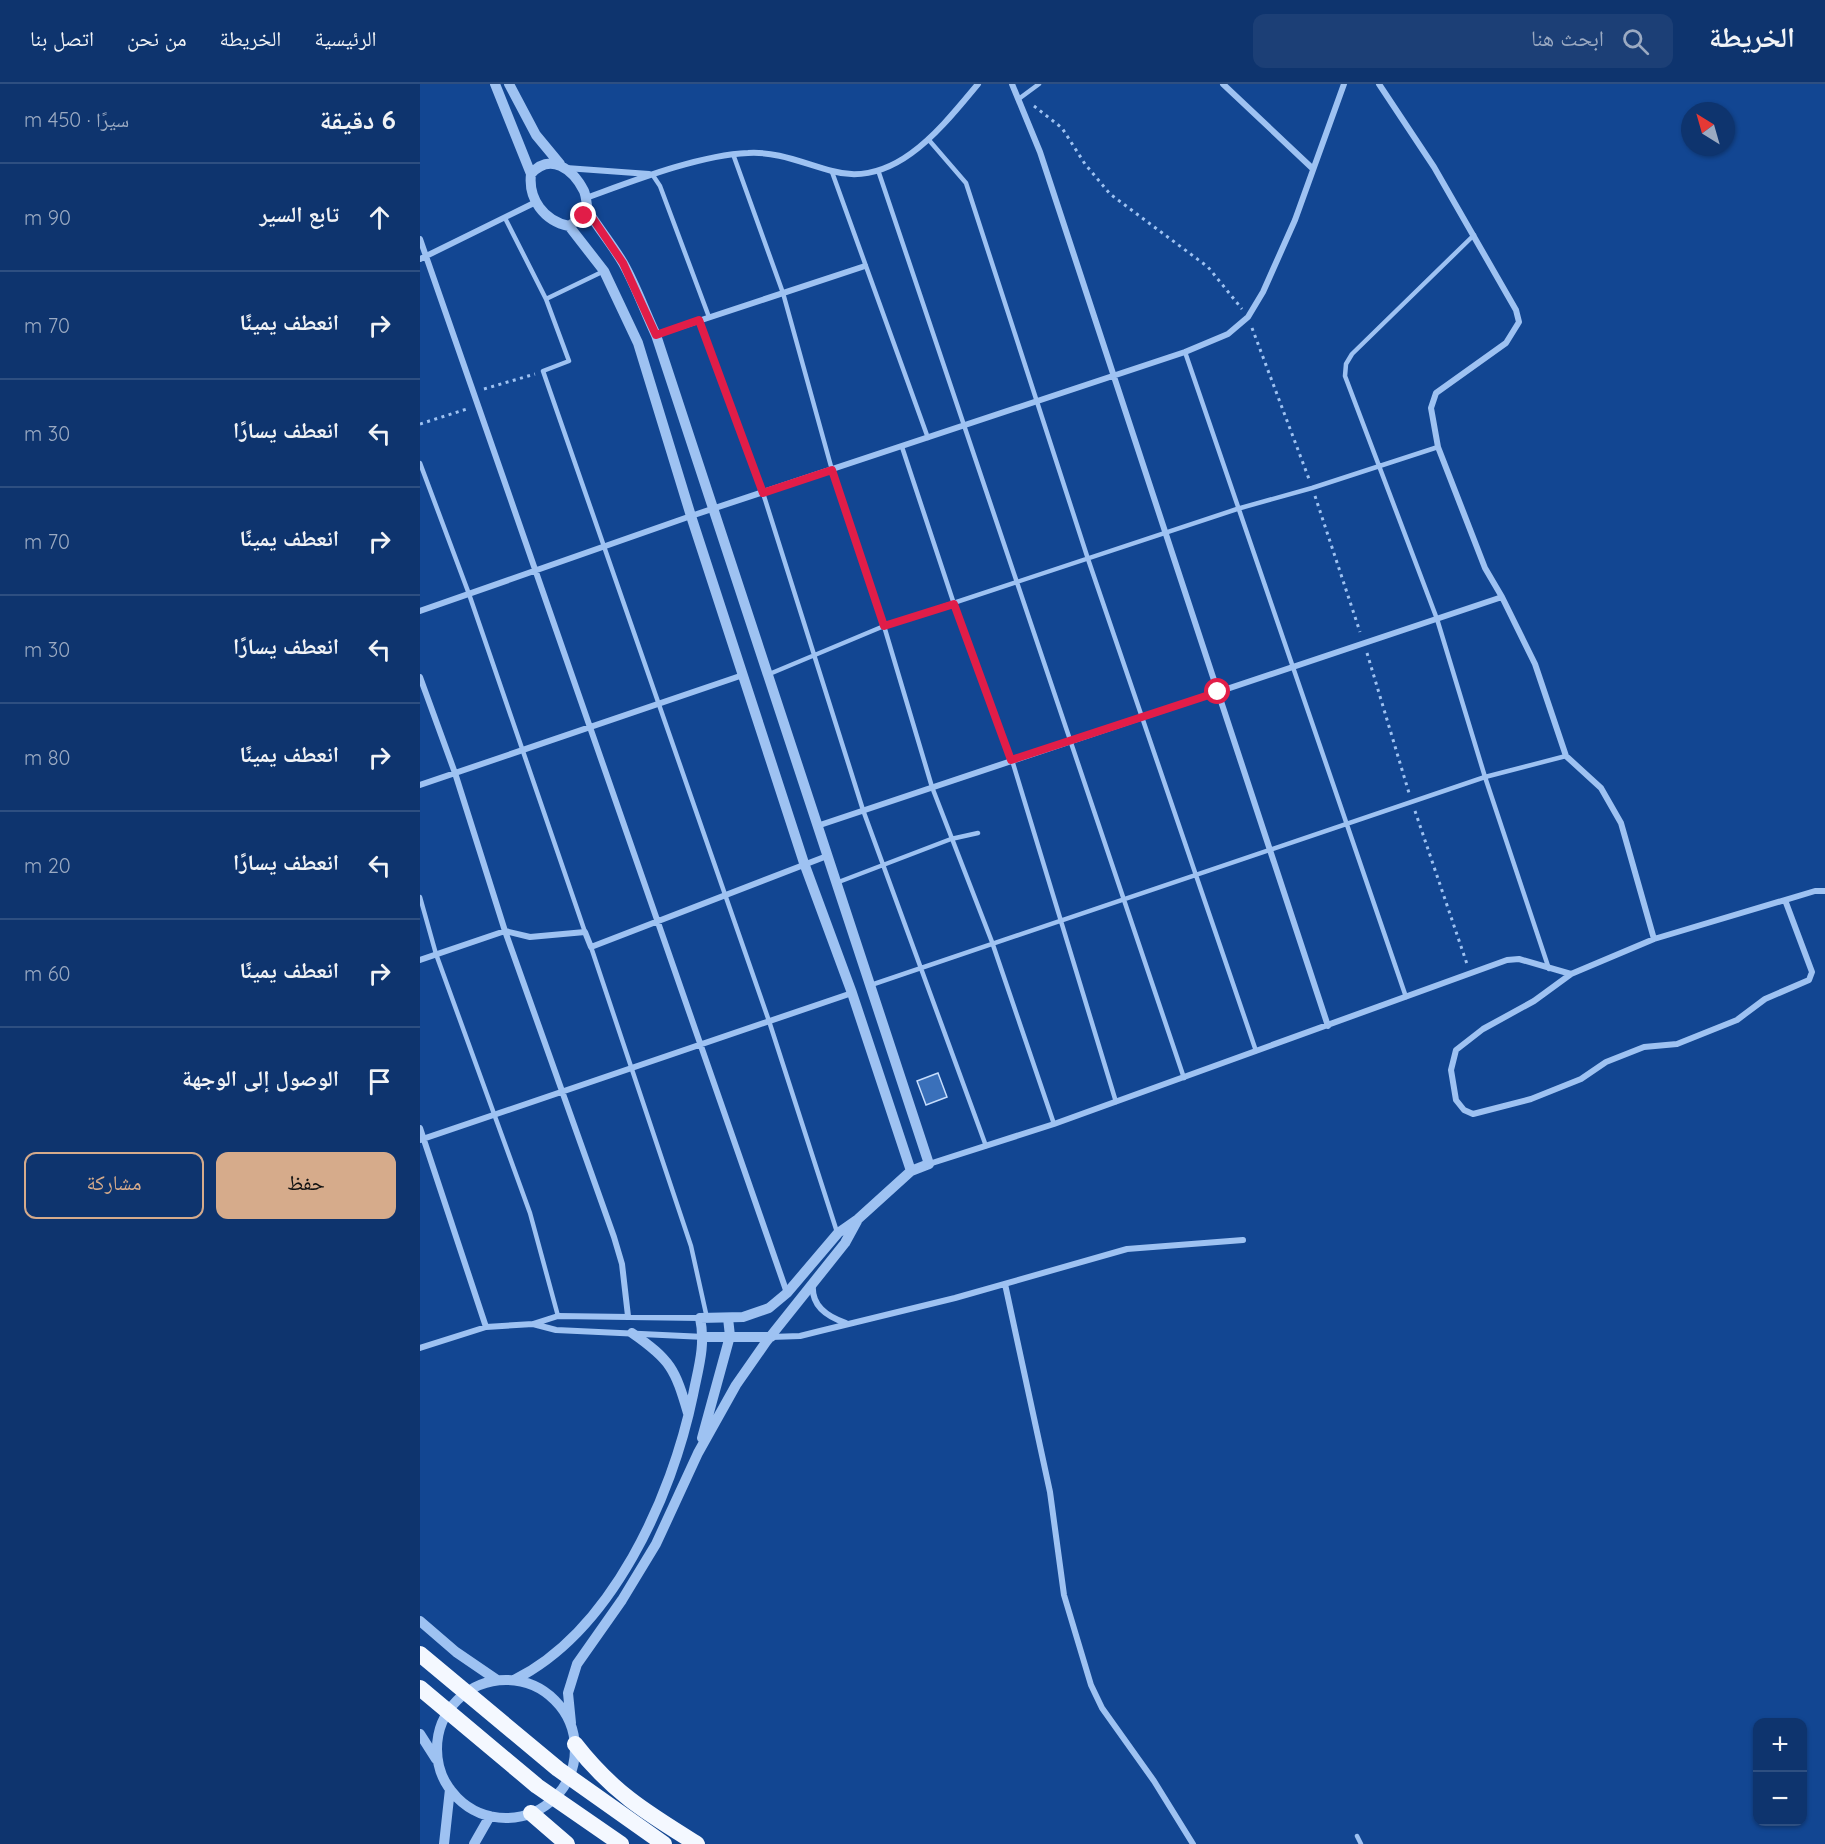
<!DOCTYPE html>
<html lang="ar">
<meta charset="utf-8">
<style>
:root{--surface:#0e346e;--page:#1c3f76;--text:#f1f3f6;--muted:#9baac2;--line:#2e4f81;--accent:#d6ab8b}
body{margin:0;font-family:Quicksand,"Noto Naskh Arabic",sans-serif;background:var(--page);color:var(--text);direction:rtl}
.controls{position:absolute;right:18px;bottom:18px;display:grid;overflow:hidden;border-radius:12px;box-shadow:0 2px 4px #0004}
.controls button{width:54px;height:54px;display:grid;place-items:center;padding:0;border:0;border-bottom:2px solid var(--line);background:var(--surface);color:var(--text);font:30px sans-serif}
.compass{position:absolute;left:1261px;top:18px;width:54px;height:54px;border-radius:50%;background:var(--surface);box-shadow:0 2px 4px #0004;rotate:323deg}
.stop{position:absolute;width:18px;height:18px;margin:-14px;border:4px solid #e11d48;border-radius:50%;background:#fff}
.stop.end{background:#e11d48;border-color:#fff;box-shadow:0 2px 6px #0008}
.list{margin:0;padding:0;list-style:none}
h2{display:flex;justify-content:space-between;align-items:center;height:78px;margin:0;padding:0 24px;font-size:26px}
h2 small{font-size:20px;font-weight:400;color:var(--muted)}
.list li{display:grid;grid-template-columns:39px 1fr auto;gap:18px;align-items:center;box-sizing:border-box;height:108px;padding:0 24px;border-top:2px solid var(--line)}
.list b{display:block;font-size:22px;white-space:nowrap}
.list em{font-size:20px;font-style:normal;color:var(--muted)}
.actions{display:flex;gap:12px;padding:18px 24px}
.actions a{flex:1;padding:14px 0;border:2px solid var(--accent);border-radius:12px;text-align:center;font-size:21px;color:var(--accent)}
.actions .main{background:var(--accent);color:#111}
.icon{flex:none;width:33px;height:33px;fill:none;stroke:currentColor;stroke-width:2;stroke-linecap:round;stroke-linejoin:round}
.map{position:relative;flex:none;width:1405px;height:1760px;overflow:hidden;direction:ltr}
header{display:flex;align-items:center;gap:36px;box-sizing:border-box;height:84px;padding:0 30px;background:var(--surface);border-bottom:2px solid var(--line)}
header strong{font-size:28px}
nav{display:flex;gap:33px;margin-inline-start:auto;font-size:21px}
.search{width:420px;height:54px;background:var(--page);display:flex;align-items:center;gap:15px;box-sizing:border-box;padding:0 21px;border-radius:12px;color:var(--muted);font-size:22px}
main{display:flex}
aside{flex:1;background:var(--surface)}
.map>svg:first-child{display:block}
.building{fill:#3a70ba;stroke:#c6ddfd;stroke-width:1.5}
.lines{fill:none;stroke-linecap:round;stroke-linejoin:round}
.path{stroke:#9ec2f2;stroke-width:3;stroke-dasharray:3 4.5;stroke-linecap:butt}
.service{stroke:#9ec2f2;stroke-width:4.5}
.minor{stroke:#9ec2f2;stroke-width:6}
.tertiary{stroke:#9ec2f2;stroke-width:10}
.trunk{stroke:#f4f8ff;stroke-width:16}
.trunk-bridge{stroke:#f4f8ff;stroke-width:16}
.route{stroke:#e11d48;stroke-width:8}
</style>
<header>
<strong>الخريطة</strong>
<div class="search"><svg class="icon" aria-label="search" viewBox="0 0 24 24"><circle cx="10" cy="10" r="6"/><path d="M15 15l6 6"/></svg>ابحث هنا</div>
<nav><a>الرئيسية</a><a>الخريطة</a><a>من نحن</a><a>اتصل بنا</a></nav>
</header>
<main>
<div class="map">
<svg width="1405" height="1760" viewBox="0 0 1405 1760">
<rect width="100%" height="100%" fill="#124692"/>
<path class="building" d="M518,989L527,1013L506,1021L497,997Z"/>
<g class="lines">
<path class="path" d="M614,22L642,44L665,80L690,110L788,183L822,225
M832,244L889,395
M64,305L115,290
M0,340L50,324
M895,412L940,548
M947,569L989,709
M995,727L1047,880"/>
<path class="service" d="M600,14L619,0
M508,55L546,99L668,475L836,967
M313,70L363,209L412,386L464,542L512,703L572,858L634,1040
M412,88L508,354
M459,89L764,994
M232,90L240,102L289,233
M85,134L126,215L149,277L123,287L349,937L417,1148
M1054,151L932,270L926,280L925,292L1017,535L1065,693L1129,885
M126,215L184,187
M279,236L343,409L443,726L566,1062
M765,268L986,913
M482,363L534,520L592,676L696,1018
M0,379L49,510L165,848
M347,591L464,542L817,425L892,404L1018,363
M416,799L531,755L558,749
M0,813L16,870L110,1129L138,1232
M171,863L271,1162L287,1234
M451,901L1065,693L1146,672
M937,1752L941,1760"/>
<path class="minor" d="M592,0L620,68L908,942
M803,0L892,84
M959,0L1014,83L1096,226L1099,238L1086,259L1016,309L1011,324L1018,363L1065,484L1082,513L1115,580L1146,672L1181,704L1201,739L1234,855
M146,84L229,90
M166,114C213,97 279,71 328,69C357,67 385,80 412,87C475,105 522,43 558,0
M0,155L367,1209
M0,175L116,118
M236,251L445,182
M0,527L271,432L765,268L808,250L828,233L843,208L875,136L924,0
M0,593L35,689L85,847L194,1153L202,1180L208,1232
M0,701L323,591
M397,742L1082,513
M0,876L85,847L110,853L165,848L171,863L407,772
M1151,890L1114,917L1063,945L1036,966L1031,986L1036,1016L1044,1026L1053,1030L1111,1015L1161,995L1186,978L1224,963L1257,960L1317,936L1345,915L1389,896L1392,888L1365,816
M0,1044L66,1243
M0,1056L432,909
M509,1080L634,1040L1087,876L1099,875L1151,890L1234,855L1395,807H1405
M585,1200L630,1408L644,1511L671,1601L682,1624L734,1697L773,1760
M393,1201C391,1222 408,1233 426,1239
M113,1240L136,1246L285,1253
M351,1253L380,1252L400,1247L535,1214L707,1165L823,1156
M0,1264L66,1243L113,1240L138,1232L280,1234"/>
<path class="tertiary" d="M75,0L111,90
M89,0L116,51L140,80
M149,142L184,187L218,259L271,432L384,779L432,909L491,1087
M212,1249C251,1276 255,1285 268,1329
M285,1253H351
M282,1354L310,1252L308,1234
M0,1537L36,1568L77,1596
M17 1665a69 69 0 1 1 138 0a69 69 0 1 1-138 0Z
M94,1596C192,1547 252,1413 273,1311C278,1285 286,1261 280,1234L323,1233L349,1224L367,1209L418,1149L438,1135L491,1087L509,1080L236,251C225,228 216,202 203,179C193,162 180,146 169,129C166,123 167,114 164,107C153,85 130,68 111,90C108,115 124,137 149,142L164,132L167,126
M151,1639L148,1609L157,1580L202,1516L236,1460L278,1369L316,1301L346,1258L425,1159L437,1137
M0,1650L16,1675
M24,1760L30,1705
M54,1760L70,1732"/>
<path class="trunk" d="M155,1660C192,1708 227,1729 277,1760
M111,1729L147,1760"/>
<path class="trunk-bridge" d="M0,1570L138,1685L244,1760
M0,1604L117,1702L201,1760"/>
</g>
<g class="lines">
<path class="route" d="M164,132L167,126L203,179L236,251L279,236L343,409L412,386L464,542L534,520L591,676L798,608"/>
</g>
</svg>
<div class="controls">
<button>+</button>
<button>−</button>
</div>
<svg class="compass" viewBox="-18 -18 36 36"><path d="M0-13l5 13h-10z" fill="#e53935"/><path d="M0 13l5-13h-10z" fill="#9baac2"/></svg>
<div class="stop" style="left:798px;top:608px"></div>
<div class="stop end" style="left:164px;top:132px"></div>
</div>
<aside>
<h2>6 دقيقة<small>سيرًا · 450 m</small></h2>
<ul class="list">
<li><svg class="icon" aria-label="ahead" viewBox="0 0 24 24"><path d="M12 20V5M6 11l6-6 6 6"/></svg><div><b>تابع السير</b></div><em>90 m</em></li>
<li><svg class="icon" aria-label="right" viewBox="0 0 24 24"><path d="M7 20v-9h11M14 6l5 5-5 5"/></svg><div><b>انعطف يمينًا</b></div><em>70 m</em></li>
<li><svg class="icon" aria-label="left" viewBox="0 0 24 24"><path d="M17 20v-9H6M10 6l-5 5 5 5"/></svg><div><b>انعطف يسارًا</b></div><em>30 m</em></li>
<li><svg class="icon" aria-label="right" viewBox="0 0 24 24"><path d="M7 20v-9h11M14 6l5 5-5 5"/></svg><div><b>انعطف يمينًا</b></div><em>70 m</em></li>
<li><svg class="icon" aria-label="left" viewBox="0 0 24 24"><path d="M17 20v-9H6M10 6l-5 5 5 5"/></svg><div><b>انعطف يسارًا</b></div><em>30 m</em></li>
<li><svg class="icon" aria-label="right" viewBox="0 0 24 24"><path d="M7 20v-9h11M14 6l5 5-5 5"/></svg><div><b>انعطف يمينًا</b></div><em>80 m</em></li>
<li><svg class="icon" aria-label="left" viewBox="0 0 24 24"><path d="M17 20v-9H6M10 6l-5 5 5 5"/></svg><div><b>انعطف يسارًا</b></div><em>20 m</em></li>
<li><svg class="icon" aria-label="right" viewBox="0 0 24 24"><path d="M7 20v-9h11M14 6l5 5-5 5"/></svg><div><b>انعطف يمينًا</b></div><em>60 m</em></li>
<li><svg class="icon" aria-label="arrive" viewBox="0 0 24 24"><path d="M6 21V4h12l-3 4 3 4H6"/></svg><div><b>الوصول إلى الوجهة</b></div></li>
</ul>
<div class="actions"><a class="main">حفظ</a><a>مشاركة</a></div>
</aside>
</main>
